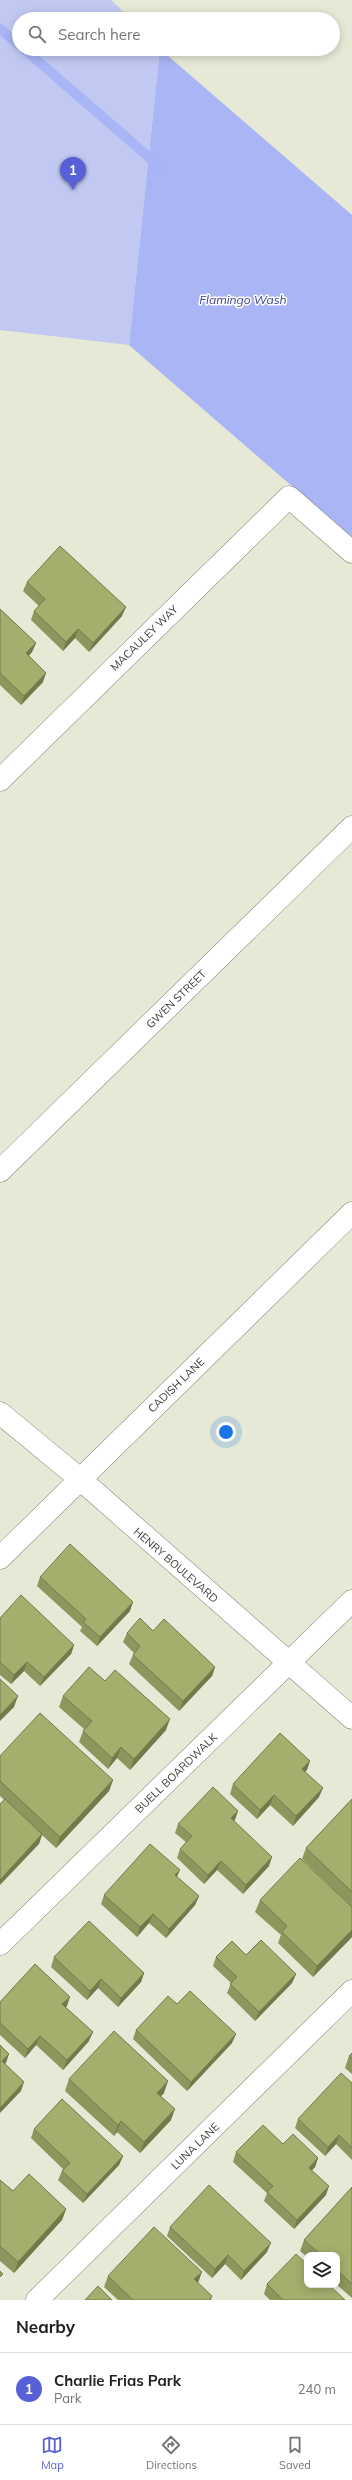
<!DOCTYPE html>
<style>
:root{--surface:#fff;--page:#f2f2f2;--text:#202124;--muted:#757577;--line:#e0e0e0;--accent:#5860d7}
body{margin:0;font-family:Mulish,sans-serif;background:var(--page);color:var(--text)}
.controls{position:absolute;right:12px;bottom:12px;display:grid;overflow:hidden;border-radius:8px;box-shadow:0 2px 10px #0003}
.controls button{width:36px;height:36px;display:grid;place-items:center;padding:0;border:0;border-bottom:1px solid var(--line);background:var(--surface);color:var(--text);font:20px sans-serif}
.you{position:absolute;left:226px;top:1432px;width:14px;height:14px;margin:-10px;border:3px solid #fff;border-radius:50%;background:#1a73e8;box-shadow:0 0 0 6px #1a73e833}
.badge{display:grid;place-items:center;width:26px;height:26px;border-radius:50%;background:var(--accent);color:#fff;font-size:13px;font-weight:700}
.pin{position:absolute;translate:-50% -33px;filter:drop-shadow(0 1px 2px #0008)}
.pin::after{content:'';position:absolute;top:21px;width:14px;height:12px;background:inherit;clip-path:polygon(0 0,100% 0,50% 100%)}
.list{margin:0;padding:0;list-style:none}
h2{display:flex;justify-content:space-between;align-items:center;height:52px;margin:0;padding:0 16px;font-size:17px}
h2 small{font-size:13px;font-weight:400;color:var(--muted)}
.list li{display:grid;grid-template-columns:26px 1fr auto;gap:12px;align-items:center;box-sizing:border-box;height:72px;padding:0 16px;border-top:1px solid var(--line)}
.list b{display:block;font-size:15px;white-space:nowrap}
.list p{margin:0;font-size:13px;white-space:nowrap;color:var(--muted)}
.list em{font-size:13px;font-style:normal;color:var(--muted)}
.icon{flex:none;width:22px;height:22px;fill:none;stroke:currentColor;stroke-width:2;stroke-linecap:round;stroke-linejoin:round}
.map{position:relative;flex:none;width:352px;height:2300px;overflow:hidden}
.search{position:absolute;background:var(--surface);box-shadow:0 2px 10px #0003;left:12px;right:12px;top:12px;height:44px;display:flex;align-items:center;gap:10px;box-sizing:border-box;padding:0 14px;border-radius:22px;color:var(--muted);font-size:15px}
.sheet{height:124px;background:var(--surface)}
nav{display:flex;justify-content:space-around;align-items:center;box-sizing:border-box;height:56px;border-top:1px solid var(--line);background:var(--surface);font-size:11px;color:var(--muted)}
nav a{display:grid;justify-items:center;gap:2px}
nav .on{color:var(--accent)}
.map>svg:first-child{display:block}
.green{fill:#c1c9f3}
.water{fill:#a9b5f4}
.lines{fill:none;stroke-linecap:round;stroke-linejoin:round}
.stream{stroke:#a9b5f4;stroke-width:10}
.street-casing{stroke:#838776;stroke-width:23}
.street{stroke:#fff;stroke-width:22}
.wall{fill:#8c965d}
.shaded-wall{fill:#727a4c}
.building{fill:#a3af6c;stroke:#727a4c}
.labels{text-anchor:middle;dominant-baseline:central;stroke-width:3;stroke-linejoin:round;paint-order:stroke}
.street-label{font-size:11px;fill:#3b3d35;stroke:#fff}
.water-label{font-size:12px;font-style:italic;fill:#3b418b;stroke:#fff}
</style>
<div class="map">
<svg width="352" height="2300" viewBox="0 0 352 2300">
<rect width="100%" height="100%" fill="#e5e9d6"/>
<path class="green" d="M0,0H111L131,19H19V49H160L129,345L0,330Z"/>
<path class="water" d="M160,49L352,215V538L129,345Z"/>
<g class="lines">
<path class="stream" d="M0,29L19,45
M24,49L158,165"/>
<defs>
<path id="street" d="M0,780L289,497L352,552
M0,1171L352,827
M0,1413L80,1479L352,1718
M0,1558L352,1213
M0,1944L352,1601
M37,2300L352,1991"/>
</defs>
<use href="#street" class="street-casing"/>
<use href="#street" class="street"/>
</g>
<path class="wall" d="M27,582L122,616L89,652L75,638L63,651L31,620L34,611L39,606L23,591Z
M0,609L36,643L32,652L29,656L43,682L21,705L0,685Z
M40,1577L130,1611L97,1646L80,1631L82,1627L37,1586Z
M0,1618L74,1645L71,1654L40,1686L24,1671L11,1684L0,1675Z
M153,1631L215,1667L212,1676L179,1711L129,1664L133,1655L134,1653L123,1642L127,1633Z
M105,1681L166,1730L130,1770L117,1758L108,1769L79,1742L83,1731L84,1729L59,1707L63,1696Z
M0,1756L113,1780L109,1791L56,1848L42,1835L39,1844L4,1800L0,1796Z
M307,1770L305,1772L319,1797L293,1826L270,1805L257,1819L230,1794L233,1784Z
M352,1799V1907L302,1859L306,1848Z
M235,1820L234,1821L269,1866L243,1894L217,1870L204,1884L177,1858L180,1849L186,1842L175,1833L178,1824Z
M177,1877L199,1896L195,1905L166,1938L149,1923L137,1937L101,1904L104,1895Z
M260,1900L352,1907V1937L313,1977L278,1943L281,1935L255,1912Z
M246,1955L296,1974L292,1983L255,2021L227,1993L231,1983L213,1966L216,1957Z
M54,1957L144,1973L141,1982L118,2007L98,1988L87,2000L51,1967Z
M0,2002L67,2006L65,2007L89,2041L63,2070L36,2045L25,2058L0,2035Z
M177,2004L232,2043L187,2091L133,2039L136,2030Z
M352,2053V2074L345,2068L349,2056Z
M69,2079L164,2093L161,2096L171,2120L140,2153L117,2132L114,2136L65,2091Z
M352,2083V2160L336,2144L325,2156L295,2128L298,2119Z
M34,2129L123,2156L119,2165L83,2203L58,2180L62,2171L63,2169L31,2138Z
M283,2144L318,2158L315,2167L312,2170L326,2195L294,2229L264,2201L267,2193L233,2162L236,2152Z
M0,2180L13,2191L66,2209L62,2220L14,2273L0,2261Z
M352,2188V2298L337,2285V2255H307V2257L300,2251L304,2240Z
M170,2227L267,2252L241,2280L225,2264L212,2278L167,2236Z
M108,2276L212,2296L211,2300H118L104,2287Z
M267,2284L345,2300H270L264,2294Z"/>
<path class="shaded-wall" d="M126,607L122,616L89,652L93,643Z
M78,629L75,638L63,651L66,642Z
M36,643L32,652L23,662L26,653Z
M46,673L43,682L21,705L24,696Z
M133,1602L130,1611L97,1646L100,1637Z
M74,1645L71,1654L40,1686L44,1677Z
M27,1662L24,1671L11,1684L14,1675Z
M215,1667L212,1676L179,1711L183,1701Z
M18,1696L14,1707L0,1721V1715Z
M170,1719L166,1730L130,1770L134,1759Z
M121,1747L117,1758L108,1769L112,1758Z
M310,1761L307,1770L299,1778L302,1769Z
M113,1780L109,1791L56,1848L60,1837Z
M323,1788L319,1797L293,1826L296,1816Z
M274,1795L270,1805L257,1819L260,1810Z
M238,1811L235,1820L228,1827L231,1818Z
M42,1834L39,1844L0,1885V1880Z
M272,1857L269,1866L243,1894L246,1885Z
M221,1861L217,1870L204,1884L208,1875Z
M180,1870L176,1879L175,1875Z
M199,1896L195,1905L166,1938L169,1929Z
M153,1914L149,1923L137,1937L140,1927Z
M352,1930V1937L313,1977L317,1966Z
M144,1973L141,1982L118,2007L121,1998Z
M296,1974L292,1983L255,2021L259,2012Z
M101,1979L98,1988L87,2000L90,1991Z
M70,1997L67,2006L59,2013L62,2004Z
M93,2032L89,2041L63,2070L67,2060Z
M236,2034L232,2043L187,2091L191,2082Z
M40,2036L36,2045L25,2058L28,2049Z
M9,2054L6,2063L0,2070L2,2061Z
M168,2081L164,2093L153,2104L157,2093Z
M24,2082L21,2091L0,2113V2108Z
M175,2109L171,2120L140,2153L144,2142Z
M121,2121L117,2132L114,2136L118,2125Z
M339,2135L336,2144L325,2156L328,2147Z
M123,2156L119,2165L83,2203L87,2194Z
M318,2158L315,2167L306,2177L309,2168Z
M329,2186L326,2195L294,2229L297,2220Z
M66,2209L62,2220L14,2273L18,2262Z
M271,2243L267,2252L241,2280L244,2271Z
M228,2255L225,2264L212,2278L215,2269Z
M202,2272L198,2283L194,2279Z"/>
<path class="building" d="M60,546L126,607L93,643L78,629L66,642L34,611L45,599L27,582Z
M0,609L36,643L26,653L46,673L24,696L0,673Z
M70,1544L133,1602L100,1637L83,1622L86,1619L40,1577Z
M21,1595L74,1645L44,1677L27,1662L14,1675L0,1662V1618Z
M140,1618L153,1631L164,1619L215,1667L183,1701L133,1655L140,1646L127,1633Z
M89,1667L105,1681L115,1670L170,1719L134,1759L121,1747L112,1758L83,1731L92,1721L63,1696Z
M0,1679L18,1696L0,1715Z
M40,1713L113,1780L60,1837L0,1781V1756Z
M280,1733L310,1761L302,1769L323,1788L296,1816L274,1795L260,1810L233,1784Z
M213,1787L238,1811L231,1818L272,1857L246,1885L221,1861L208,1875L180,1849L192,1836L178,1824Z
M5,1799L42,1834L0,1880V1804Z
M352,1799V1892L306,1848Z
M150,1844L180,1870L175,1875L199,1896L169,1929L153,1914L140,1927L104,1895Z
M300,1858L352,1907V1930L317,1966L282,1932L287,1926L260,1900Z
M89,1921L144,1973L121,1998L101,1979L90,1991L54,1957Z
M261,1940L296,1974L259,2012L230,1984L237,1977L216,1957L232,1941L246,1955Z
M35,1964L70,1997L62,2004L93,2032L67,2060L40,2036L28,2049L0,2023V2002Z
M190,1991L236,2034L191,2082L136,2030L168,1996L177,2004Z
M114,2031L168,2081L157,2093L175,2109L144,2142L121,2121L118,2125L69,2079Z
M0,2045L9,2054L2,2061L24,2082L0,2108Z
M352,2053V2059L349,2056Z
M341,2073L352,2083V2148L339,2135L328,2147L298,2119Z
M62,2099L123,2156L87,2194L62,2171L70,2163L34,2129Z
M263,2125L283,2144L293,2134L318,2158L309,2168L329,2186L297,2220L267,2192L273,2186L236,2152Z
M29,2174L66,2209L18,2262L0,2246V2180L13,2191Z
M209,2185L271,2243L244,2271L228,2255L215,2269L170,2227Z
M352,2187V2284L337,2270V2255H321L304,2240Z
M154,2227L202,2272L194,2279L212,2296L209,2300H133L108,2276Z
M296,2254L307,2264V2285H329L345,2300H283L267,2284Z
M0,2271L3,2274L0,2277Z
M98,2286L112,2300H85Z"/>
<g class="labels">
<g class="street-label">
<text transform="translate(144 638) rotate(-44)">MACAULEY WAY</text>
<text transform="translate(176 999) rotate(-44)">GWEN STREET</text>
<text transform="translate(176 1385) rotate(-44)">CADISH LANE</text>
<text transform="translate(176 1565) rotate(41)">HENRY BOULEVARD</text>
<text transform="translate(176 1773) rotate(-44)">BUELL BOARDWALK</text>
<text transform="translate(195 2146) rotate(-44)">LUNA LANE</text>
</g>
<g class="water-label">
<text x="243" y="299">Flamingo Wash</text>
</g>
</g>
</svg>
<div class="controls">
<button><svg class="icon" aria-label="layers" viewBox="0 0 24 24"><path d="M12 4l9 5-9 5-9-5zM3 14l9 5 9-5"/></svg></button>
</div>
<div class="you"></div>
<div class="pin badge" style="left:73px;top:190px">1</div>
<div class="search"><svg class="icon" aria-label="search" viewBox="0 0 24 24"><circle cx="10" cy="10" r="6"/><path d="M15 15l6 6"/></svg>Search here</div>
</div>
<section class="sheet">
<h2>Nearby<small></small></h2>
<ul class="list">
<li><span class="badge">1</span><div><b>Charlie Frias Park</b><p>Park</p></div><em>240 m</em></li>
</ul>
</section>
<nav>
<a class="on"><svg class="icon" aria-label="map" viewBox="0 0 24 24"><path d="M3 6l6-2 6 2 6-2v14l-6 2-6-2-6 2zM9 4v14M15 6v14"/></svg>Map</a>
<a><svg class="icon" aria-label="directions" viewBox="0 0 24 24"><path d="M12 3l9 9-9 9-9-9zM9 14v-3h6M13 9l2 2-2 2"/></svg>Directions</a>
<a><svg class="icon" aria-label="saved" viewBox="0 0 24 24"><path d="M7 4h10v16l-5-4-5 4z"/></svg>Saved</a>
</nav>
